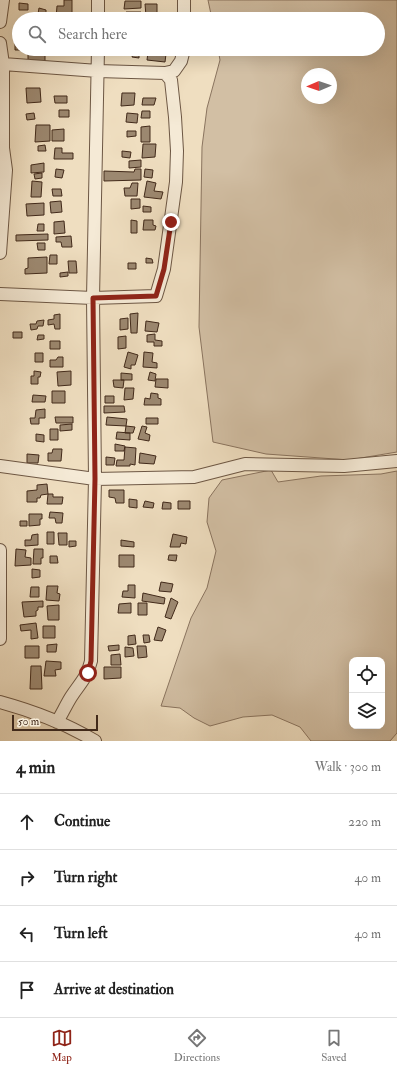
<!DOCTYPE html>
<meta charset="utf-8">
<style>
:root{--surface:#fff;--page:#f6f6f6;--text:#222;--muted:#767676;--line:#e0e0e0;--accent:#8f2418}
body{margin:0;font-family:"IM FELL Double Pica",serif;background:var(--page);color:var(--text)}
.controls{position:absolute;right:12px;bottom:12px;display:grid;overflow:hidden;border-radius:8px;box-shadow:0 4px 16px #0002}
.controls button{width:36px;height:36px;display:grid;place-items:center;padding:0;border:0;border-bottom:1px solid var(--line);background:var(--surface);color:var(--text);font:20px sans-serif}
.compass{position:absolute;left:301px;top:68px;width:36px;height:36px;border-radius:50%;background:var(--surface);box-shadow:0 4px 16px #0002;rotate:268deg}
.scale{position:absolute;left:12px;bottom:10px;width:86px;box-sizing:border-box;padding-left:4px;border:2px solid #422a1a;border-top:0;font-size:11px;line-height:14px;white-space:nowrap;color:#422a1a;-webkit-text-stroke:3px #f5ead6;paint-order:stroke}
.stop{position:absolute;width:12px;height:12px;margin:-9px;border:3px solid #8f2418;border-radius:50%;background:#fff}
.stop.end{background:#8f2418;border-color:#fff;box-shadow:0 1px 4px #0008}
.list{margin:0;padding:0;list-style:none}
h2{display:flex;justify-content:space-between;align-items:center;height:52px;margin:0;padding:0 16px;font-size:17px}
h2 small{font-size:13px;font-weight:400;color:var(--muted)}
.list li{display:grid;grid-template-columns:26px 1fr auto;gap:12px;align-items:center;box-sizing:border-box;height:56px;padding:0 16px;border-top:1px solid var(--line)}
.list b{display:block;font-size:15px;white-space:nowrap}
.list em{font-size:13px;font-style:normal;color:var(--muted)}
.icon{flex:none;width:22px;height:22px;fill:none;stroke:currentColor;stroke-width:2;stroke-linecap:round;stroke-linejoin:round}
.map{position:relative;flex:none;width:397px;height:741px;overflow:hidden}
.search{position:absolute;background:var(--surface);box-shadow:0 4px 16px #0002;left:12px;right:12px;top:12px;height:44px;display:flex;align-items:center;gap:10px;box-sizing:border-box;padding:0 14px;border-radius:22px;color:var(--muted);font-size:15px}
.sheet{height:276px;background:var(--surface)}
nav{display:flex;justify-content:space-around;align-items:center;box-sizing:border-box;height:56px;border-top:1px solid var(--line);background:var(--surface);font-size:11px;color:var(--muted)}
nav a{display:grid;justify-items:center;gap:2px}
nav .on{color:var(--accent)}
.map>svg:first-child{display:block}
.green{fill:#d2bfa4;stroke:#8a745f;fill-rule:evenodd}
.building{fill:#9c8870;stroke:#422a1a}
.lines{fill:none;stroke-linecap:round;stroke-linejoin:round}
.street-casing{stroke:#6d5744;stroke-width:14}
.street{stroke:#f5ead6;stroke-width:12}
.route{stroke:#8f2418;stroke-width:5}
</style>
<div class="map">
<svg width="397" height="741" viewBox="0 0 397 741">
<rect width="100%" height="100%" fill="#efdec0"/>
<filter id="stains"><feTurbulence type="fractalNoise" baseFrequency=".005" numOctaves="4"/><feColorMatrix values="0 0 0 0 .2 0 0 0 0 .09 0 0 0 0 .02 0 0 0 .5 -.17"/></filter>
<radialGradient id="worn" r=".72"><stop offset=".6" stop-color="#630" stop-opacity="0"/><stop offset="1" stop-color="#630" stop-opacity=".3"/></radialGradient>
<path class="green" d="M208,0H397V452L349,460L266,454L213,442L199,327L202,147L207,108L220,60L218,49H378V19H212ZM307,74H331V98H307Z
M271,470L278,482L321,476L381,474L397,471V733L390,741H311L300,727L272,715L243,717L210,726L194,718L180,708L161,706L191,618L207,588L216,551L207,522L209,498L222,480ZM352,660H382V726H352Z"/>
<path class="building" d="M64,0H72V17L56,18L57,6H64Z
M125,1H141V8L124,9Z
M19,3L28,4V10H19Z
M145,4H157V16H146Z
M39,8L46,10V14H38Z
M126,12H141V19H126Z
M19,40V49H23V50H15V41Z
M54,49H61V54H55Z
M134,50L139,51V58L132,57Z
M28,52H45V61H28Z
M148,52L166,54L165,62L147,60Z
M26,88H40L41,102L27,103Z
M122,93H135L134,105L121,106Z
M54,96H67V103H55Z
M143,98H156L154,105H142Z
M59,110H69V117H59Z
M142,111H150V118H141Z
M34,113L35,119L27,120L26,114Z
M127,113L138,114L137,123L126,122Z
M36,125H50V141L35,142Z
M150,126V142H141V127Z
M64,129V141H52V130Z
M127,131H136V136L127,137Z
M143,144H156L155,157L142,158Z
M45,145L46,151H38V146Z
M55,148H62V153H73V159H54Z
M122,151L131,152L130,158L122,157Z
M141,160V167L129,168V161Z
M44,163V172L31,173V165Z
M56,169L64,170L62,178L55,177Z
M135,169H141V180L104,181V171L134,172Z
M145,169L153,170L152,178L144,177Z
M42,173V178L35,179L34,174Z
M32,181L42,182L41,197H31Z
M147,181L156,183L154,191L163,192L161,199L144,197Z
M132,183H138L137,196H125L124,188H130Z
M52,189H61L62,196H53Z
M131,199H140V208L131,209Z
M61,201L62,212L51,213L50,202Z
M44,203V215L27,216L26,204Z
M143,206L151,207V212H143Z
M131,220L137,221V233H131Z
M144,220H153V225L156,226L155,230H143Z
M64,221L65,233L54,234V222Z
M38,224H44V231H37Z
M48,234V240L16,241V235Z
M71,236L72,247H62L61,242H56V237Z
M37,243H45V250H38Z
M50,255H57V264H49Z
M47,257V273L25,274V269L28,268V258Z
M146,258L152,259L153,263H146Z
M68,261H76L77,273H69Z
M128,263H136V269H128Z
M68,272V276L60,277V273Z
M138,313L137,333H131L130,314Z
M60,314V329H55L54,324L48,325V320L54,319V315Z
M128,318V329L120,330V319Z
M44,320L43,326H38L37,329L31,330L30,324H36L37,321Z
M146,321L159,323L157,332L145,331Z
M13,332H22V338H13Z
M155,334V340L162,341V346H154V342H147V335Z
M38,335H44V339L37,340Z
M126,336V348L118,349V337Z
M50,341H60V349H50Z
M128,352L138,355L135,365H131V369L124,367Z
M144,352L153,353L152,362L157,363V368L143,367Z
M35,353H43V362H35Z
M58,357H63V367H50V360H56Z
M34,371L41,372L40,377H38V384H31V376H34Z
M71,371V385L58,386L57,372Z
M150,372L156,374L155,381L148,380Z
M121,373L132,374V380H121Z
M156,379H168V388L155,387Z
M113,380H124L123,388L114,387Z
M125,388H134L133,399L124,400Z
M52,391H65V403H52Z
M151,393L158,394V398L161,399V405H144L145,398L150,399Z
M33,395L46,396L45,402H32Z
M105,396H114V403H105Z
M104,406H124L125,412L104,413Z
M45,409V418H39V424H31L30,418H35L36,410Z
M55,417H73V423H56Z
M107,417L127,419L126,426L106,425Z
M146,418H158V424H146Z
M72,424V430L60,431V425Z
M126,426L135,427L133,433H125Z
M142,426L147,427L145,433L150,435L149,441L138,439Z
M50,429H58V440H50Z
M117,432L130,433V440L116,439Z
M36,434L44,435V442L36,441Z
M115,444L125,446L124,451H115Z
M125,447L136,448L135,465L130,464V466H116L117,460H124Z
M53,449H62L61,461H48V453H52Z
M140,453L156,456L154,464L139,463Z
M27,454L39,455L38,463H27Z
M106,457L115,458L114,465H106Z
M47,484L48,494L41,495L40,498H37V502H27V491L37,490V485Z
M109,490H124V503H116L115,498L109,497Z
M48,494H53V497H63L62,504H47Z
M129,499L137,500V508L129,507Z
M145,501L154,503L153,508L143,507Z
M178,501H190V509H178Z
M163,502L171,503V509H162Z
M50,512L63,513L62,523H56L55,518H49Z
M29,514H42V519H40V525L29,526Z
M20,521H27V526H20Z
M47,532H54V544H47Z
M58,533H67V545H59Z
M38,534V545L25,546V540H31L32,535Z
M173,534L187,537L186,544L181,543L180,547H170Z
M121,540L134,542V547L121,546Z
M69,541H76V546L69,547Z
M16,549L26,550L25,557L31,558V565L15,566Z
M34,549H43V558H41V564H33Z
M119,555H134V567H119Z
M169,555H177L176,561L168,560Z
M50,556H57L58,563H50Z
M32,569L40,570V577L32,578Z
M161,582L173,584L171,592L159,591Z
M128,585H135V598L122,597L123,591H128Z
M47,586H58L57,593L60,594L59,601L46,600Z
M31,587H39V597H30Z
M143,593L165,598L164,604L142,601Z
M171,598L178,602L171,619L165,617Z
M43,601V607H38V610L36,611V616L24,617L22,602Z
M131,603V613H118L119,604Z
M138,603H147V615H138Z
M59,605V620H48L47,606Z
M36,623L38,638L31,639V630L21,631L20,625Z
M43,626H55V638H43Z
M158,627L166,630L162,641L154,640Z
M135,635L136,644L128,645V636Z
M143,635H149L150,642L144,643Z
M57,644L56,652H47V645Z
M119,645V650L109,651L108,646Z
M25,646H39V658H25Z
M137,646H146L147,657L138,658Z
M125,647L133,648L134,656L125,657Z
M120,654L121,665H111V655Z
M46,661L61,662V669L55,670L56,676H44Z
M31,666H41L42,689H30Z
M104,667H121V678L104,679Z"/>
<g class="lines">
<defs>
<path id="street" d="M184,0V19
M98,19V0
M0,22L3,0
M0,43L3,64V148L6,170L0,253
M3,64L98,71L165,73L174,71L181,61L184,49
M0,294L93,298L156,296L164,269L176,182L177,151L175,117L171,80L165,73
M0,466L95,479L194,477L245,464L344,466L397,461
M0,550V639
M0,702C33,711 65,723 95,741
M57,722C62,714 66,705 71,697C80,683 87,678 91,661L95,479L93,298L98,49"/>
</defs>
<use href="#street" class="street-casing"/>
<use href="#street" class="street"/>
</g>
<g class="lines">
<path class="route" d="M88,673L91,661L95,479L93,298L156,296L164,269L171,222"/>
</g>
<rect width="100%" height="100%" filter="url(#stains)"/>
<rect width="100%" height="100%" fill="url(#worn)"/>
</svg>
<div class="controls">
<button><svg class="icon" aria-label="locate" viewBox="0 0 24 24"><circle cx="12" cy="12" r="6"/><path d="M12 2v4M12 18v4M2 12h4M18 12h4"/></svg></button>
<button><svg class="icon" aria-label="layers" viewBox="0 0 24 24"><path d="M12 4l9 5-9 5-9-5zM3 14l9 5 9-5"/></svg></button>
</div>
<svg class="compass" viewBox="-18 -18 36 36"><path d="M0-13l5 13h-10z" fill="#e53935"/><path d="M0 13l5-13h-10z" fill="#767676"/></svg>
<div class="scale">50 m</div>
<div class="stop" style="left:88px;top:673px"></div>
<div class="stop end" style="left:171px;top:222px"></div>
<div class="search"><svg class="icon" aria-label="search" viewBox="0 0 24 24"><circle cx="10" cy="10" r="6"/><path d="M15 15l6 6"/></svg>Search here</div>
</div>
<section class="sheet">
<h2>4 min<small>Walk · 300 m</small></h2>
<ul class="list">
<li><svg class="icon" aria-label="ahead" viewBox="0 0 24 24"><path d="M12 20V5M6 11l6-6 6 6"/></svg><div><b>Continue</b></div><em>220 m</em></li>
<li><svg class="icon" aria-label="right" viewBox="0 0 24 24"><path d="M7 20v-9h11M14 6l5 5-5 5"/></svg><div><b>Turn right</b></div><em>40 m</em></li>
<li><svg class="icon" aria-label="left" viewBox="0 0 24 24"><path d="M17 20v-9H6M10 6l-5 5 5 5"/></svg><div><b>Turn left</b></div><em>40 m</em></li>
<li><svg class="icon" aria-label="arrive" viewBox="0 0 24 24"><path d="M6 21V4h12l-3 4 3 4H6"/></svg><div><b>Arrive at destination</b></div></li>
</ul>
</section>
<nav>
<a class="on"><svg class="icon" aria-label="map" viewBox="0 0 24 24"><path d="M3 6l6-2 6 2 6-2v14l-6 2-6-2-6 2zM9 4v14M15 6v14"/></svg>Map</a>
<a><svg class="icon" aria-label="directions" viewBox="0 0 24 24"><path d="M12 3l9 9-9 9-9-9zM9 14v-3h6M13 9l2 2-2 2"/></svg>Directions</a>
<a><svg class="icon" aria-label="saved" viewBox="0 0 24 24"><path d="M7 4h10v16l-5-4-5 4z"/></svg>Saved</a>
</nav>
